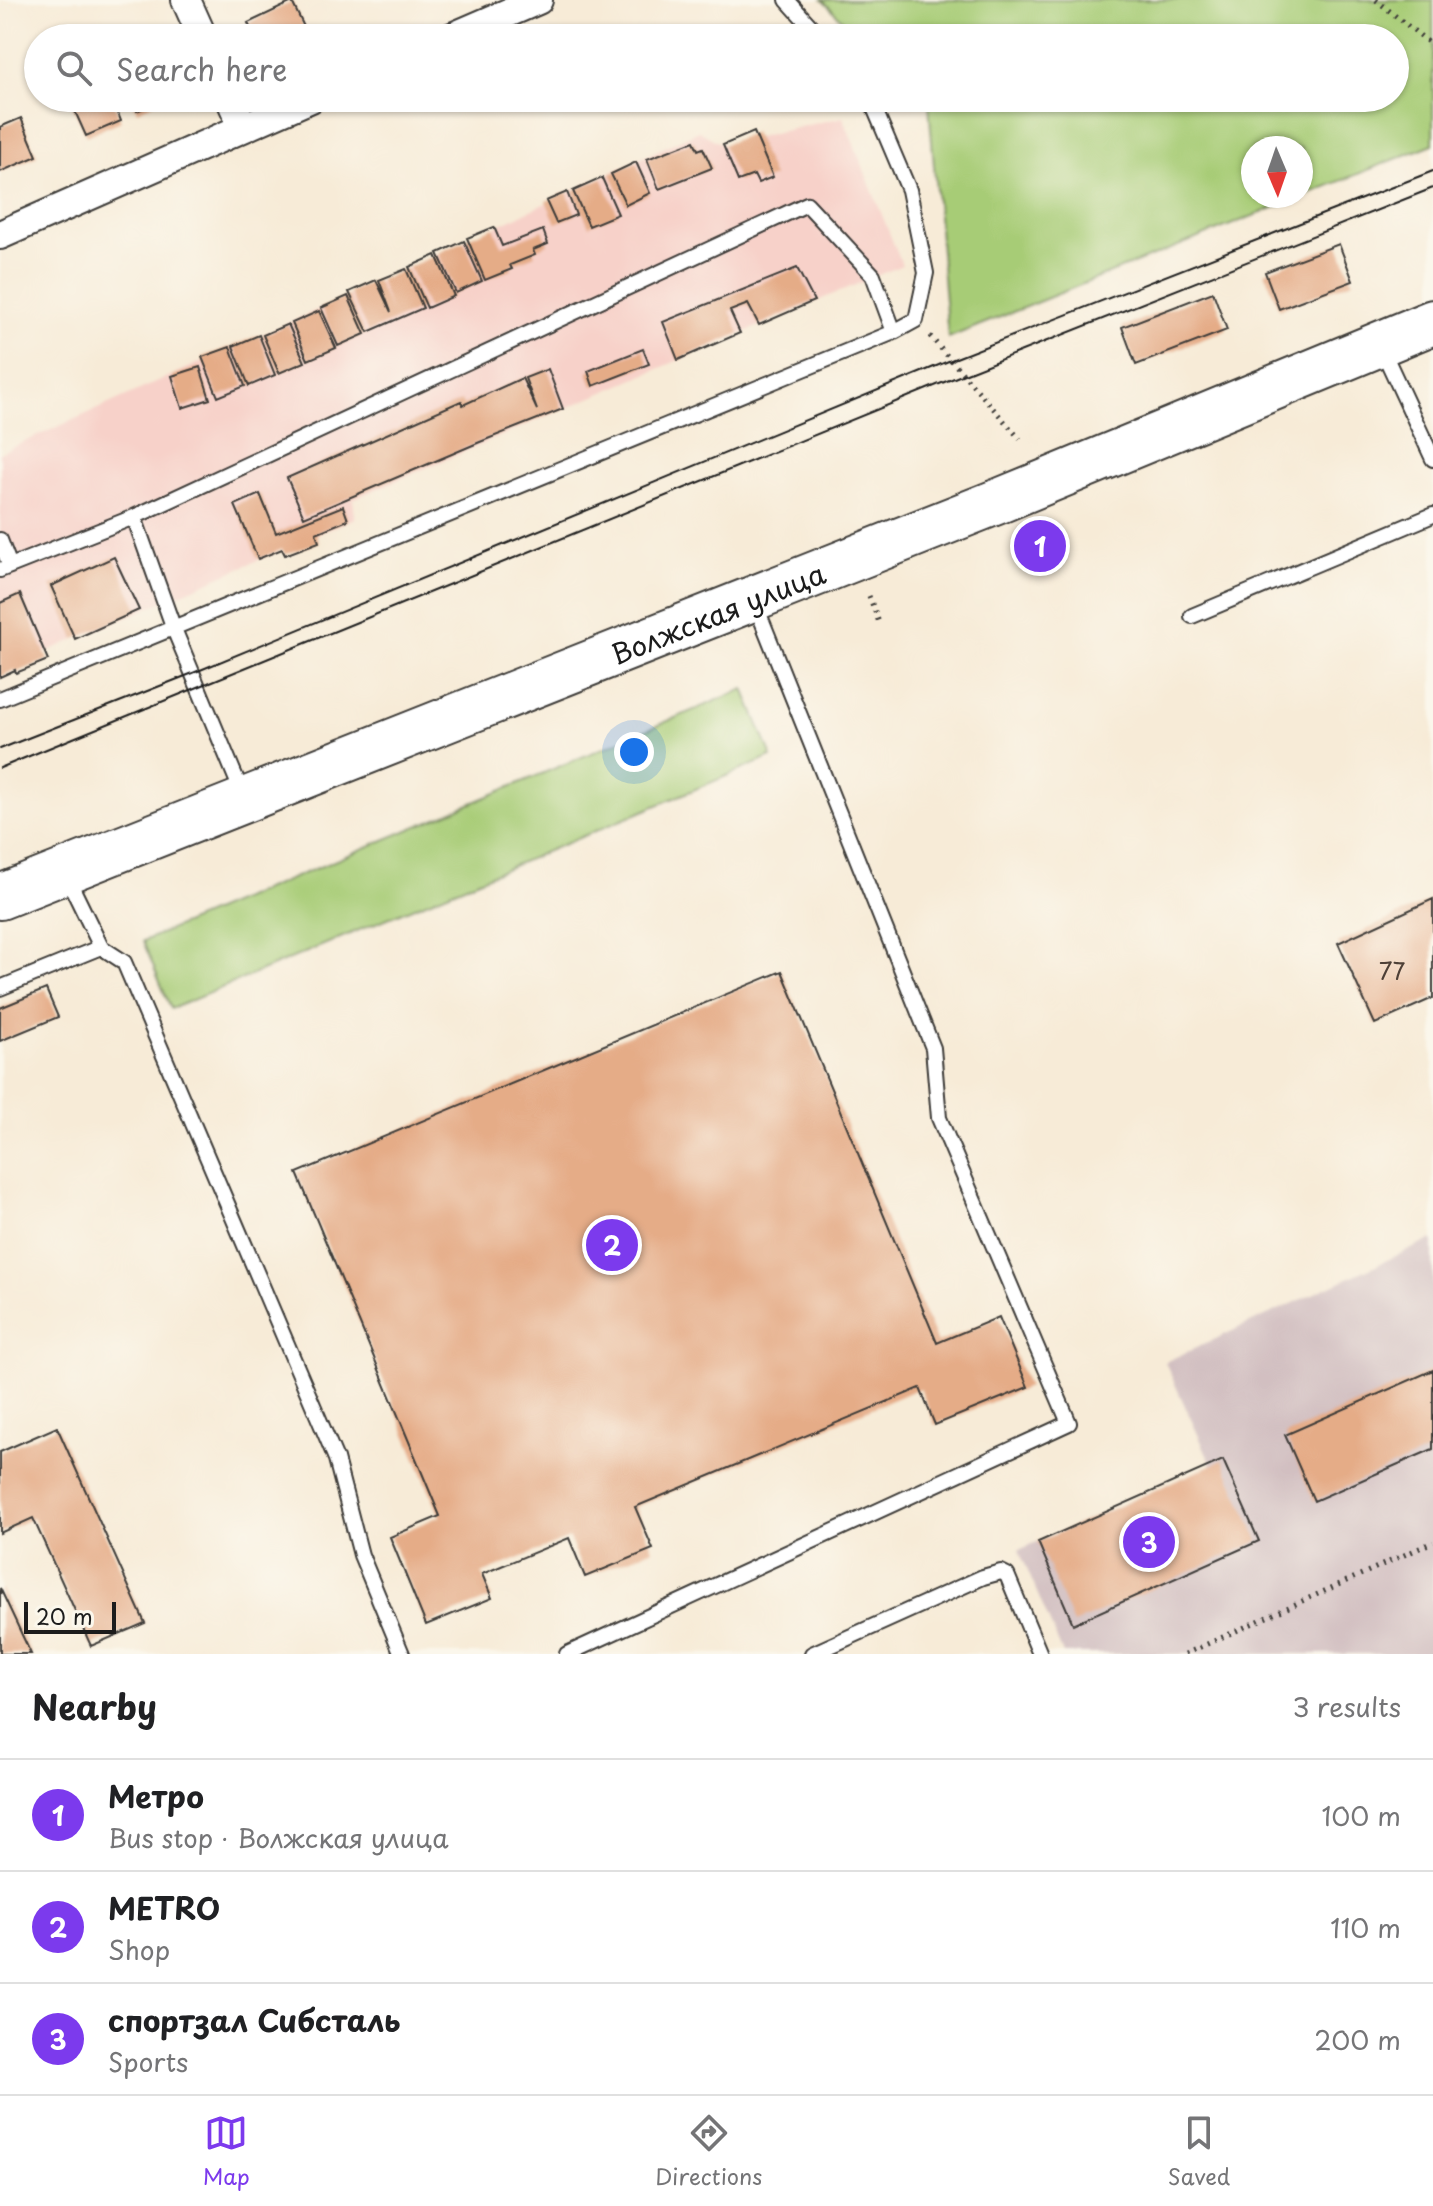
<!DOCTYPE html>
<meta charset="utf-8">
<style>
:root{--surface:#fff;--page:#f2f2f2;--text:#202124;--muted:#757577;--line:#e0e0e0;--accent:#7c3aed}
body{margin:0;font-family:"Playpen Sans",sans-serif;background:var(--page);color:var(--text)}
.compass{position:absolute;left:1241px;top:136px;width:72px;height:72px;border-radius:50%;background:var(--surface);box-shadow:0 2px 6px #0004;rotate:178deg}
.scale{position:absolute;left:24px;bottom:20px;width:92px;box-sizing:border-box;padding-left:8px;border:4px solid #1c1c1c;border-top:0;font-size:22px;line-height:28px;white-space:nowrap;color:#1c1c1c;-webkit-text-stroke:6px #fbf7ec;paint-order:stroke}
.you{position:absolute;left:634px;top:752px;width:28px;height:28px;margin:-20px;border:6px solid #fff;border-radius:50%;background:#1a73e8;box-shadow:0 0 0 12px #1a73e833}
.badge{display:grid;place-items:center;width:52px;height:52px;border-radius:50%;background:var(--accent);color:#fff;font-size:26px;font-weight:700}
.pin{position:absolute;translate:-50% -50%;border:4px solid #fff;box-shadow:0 2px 8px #0006}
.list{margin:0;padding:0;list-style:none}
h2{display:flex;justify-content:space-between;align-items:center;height:104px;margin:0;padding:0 32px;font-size:34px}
h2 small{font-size:26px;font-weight:400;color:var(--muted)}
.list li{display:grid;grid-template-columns:52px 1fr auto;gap:24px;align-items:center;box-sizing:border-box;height:112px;padding:0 32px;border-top:2px solid var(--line)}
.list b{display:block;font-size:30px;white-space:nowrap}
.list p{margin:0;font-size:26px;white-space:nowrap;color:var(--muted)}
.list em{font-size:26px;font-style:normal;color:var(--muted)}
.icon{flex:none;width:44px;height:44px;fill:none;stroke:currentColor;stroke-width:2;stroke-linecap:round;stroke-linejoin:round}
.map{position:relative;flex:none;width:1433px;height:1654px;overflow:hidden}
.search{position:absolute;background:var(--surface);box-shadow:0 2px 6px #0004;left:24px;right:24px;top:24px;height:88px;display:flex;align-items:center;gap:20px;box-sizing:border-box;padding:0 28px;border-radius:44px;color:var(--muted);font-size:30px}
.sheet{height:440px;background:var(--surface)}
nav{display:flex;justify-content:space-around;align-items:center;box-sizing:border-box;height:112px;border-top:2px solid var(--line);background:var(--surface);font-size:22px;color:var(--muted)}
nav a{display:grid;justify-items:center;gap:4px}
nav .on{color:var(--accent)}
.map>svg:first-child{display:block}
.built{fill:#f7d1c9}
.industrial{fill:#d2bfc1}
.green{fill:#a7cc76;stroke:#627449;stroke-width:2;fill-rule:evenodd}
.building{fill:#e5ac87}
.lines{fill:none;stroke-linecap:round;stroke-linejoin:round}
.service-casing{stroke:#3d3b38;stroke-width:18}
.minor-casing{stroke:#3d3b38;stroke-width:32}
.primary-casing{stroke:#3d3b38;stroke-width:48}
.path{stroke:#3d3b38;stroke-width:5;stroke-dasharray:2 6;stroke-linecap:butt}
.service{stroke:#fff;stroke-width:14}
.minor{stroke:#fff;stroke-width:28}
.primary{stroke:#fff;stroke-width:44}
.tram{stroke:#1c1c1c;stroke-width:2}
.labels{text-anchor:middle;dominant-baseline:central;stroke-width:8;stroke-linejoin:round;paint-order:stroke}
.number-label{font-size:24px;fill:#4e4037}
.street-label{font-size:28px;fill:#1c1c1c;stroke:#fbf7ec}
</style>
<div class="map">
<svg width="1433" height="1654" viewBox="0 0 1433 1654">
<rect width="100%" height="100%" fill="#fbf7ec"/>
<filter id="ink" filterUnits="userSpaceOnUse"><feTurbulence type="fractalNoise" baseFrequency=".0125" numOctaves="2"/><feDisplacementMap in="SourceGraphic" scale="16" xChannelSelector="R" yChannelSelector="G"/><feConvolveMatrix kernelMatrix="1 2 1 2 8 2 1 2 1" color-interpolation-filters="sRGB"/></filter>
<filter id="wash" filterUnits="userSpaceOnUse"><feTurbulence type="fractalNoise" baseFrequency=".006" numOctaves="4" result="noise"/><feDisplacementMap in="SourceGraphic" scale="32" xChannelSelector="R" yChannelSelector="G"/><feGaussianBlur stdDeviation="1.8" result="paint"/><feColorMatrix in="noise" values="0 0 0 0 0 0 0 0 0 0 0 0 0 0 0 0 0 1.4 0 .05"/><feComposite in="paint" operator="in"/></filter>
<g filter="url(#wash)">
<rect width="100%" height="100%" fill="#f7ebd7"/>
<path class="built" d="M843,117L902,265L353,499L355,518L0,672V453L348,296L699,131L723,145Z"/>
<path class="industrial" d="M1433,1239V1654H1063L1019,1550L1212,1465L1165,1362Z"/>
<path class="green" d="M822,0H1433V144L948,338L929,105L922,98H1395V38H861ZM1253,148H1301V196H1253Z
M744,689L772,757L171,1009L143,941Z"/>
<g id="blocks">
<path class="building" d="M292,2L306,31L290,38H255L248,23Z
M69,98H112L121,121L86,136Z
M131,98H166L137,111Z
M21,118L37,156L0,172V127Z
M754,132L773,177L758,183L754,175L738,181L723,145Z
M694,141L698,150L703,148L712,168L659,189L647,159Z
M636,162L650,193L626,205L611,174Z
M602,178L618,214L589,226L573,191Z
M567,192L576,215L556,223L546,201Z
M494,227L502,246L543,230L548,244L533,250L535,255L510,265L512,269L485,280L467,238Z
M464,241L482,281L456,293L438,253Z
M1339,244L1353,281L1279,309L1265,272Z
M436,255L454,296L427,308L409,267Z
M797,268L814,301L759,325L748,304L730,311L740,333L678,360L663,322Z
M406,269L423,308L368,332L349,292L376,280L391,312L379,280Z
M1213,292L1227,330L1136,365L1122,327Z
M348,296L365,334L338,346L321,308Z
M319,311L336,348L308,360L292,323Z
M288,324L305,362L279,373L263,335Z
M259,335L275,375L249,386L233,346Z
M230,347L245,386L218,397L202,357Z
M643,349L649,364L593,386L588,371Z
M200,367L210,399L182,408L172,376Z
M548,369L563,409L480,442L304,517L287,478L461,401L463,405L522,378L537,410L525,378Z
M260,494L276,533L343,506L348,520L316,533L319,542L285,555L282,549L258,559L235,505Z
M114,557L139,610L75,639L51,586Z
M20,594L48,660L16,673L15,670L0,677V603Z
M1433,899V998L1375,1024L1338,943Z
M782,971L937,1343L999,1317L1028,1387L935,1425L920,1388L635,1507L653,1549L585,1577L569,1538L482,1574L492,1598L426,1625L390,1537L440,1516L297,1173Z
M46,989L58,1017L0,1041V1008Z
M1433,1370V1449L1314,1501L1285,1435Z
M57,1427L145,1623L91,1646L33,1518L0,1533V1452Z
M1223,1460L1259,1541L1073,1624L1038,1542Z
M0,1588L31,1654H0Z"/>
</g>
</g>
<g filter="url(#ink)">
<use href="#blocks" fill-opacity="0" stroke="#3d3b38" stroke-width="2"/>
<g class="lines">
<defs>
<path id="service" d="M787,0L821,38
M1381,347L1433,459
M134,517L174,629L243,795
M0,540L10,566
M0,570L134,517L807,204L873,275L894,332
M1192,616L1433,515
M0,699L894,332L916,320L926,273L909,190L870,98
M66,875L101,947L124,962L336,1459L361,1555L402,1654
M0,988L101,947
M567,1654L1069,1423L939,1118L933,1048L754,601
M812,1654L983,1577L1001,1572L1007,1575L1040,1654"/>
<path id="minor" d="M186,0L203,38
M450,38L538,0
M230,98L243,127
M0,235L311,98"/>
<g id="primary">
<path id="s1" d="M0,897L999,501L1433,322"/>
</g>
</defs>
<use href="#service" class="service-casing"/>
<use href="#minor" class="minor-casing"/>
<use href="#primary" class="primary-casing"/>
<path class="path" d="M1376,0L1433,46
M930,336L1020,439
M869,596L880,625
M1185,1654L1433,1542"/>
<use href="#service" class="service"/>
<use href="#minor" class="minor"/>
<use href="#primary" class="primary"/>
<path class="tram" d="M0,749L193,673L951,360L1433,171
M0,768L964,374L1433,188"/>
</g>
</g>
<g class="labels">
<g class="number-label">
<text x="1392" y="970">77</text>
</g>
<g class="street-label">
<text stroke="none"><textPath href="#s1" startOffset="772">Волжская улица</textPath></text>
</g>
</g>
</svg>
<svg class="compass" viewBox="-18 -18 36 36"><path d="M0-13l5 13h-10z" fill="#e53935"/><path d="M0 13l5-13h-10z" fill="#757577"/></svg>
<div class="scale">20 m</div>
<div class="you"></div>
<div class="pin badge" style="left:1040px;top:546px">1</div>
<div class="pin badge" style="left:612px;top:1245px">2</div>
<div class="pin badge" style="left:1149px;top:1542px">3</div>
<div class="search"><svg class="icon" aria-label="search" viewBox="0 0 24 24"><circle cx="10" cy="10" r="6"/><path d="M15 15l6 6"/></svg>Search here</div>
</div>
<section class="sheet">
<h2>Nearby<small>3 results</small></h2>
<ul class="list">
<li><span class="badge">1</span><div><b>Метро</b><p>Bus stop · Волжская улица</p></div><em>100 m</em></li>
<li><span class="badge">2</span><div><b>METRO</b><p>Shop</p></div><em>110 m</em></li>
<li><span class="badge">3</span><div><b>спортзал Сибсталь</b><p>Sports</p></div><em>200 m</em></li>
</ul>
</section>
<nav>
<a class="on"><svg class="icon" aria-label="map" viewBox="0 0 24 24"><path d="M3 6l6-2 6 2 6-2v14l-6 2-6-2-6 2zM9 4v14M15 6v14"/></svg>Map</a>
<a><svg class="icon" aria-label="directions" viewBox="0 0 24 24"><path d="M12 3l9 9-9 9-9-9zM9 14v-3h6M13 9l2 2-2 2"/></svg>Directions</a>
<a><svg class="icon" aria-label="saved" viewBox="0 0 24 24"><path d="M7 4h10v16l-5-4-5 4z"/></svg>Saved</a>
</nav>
